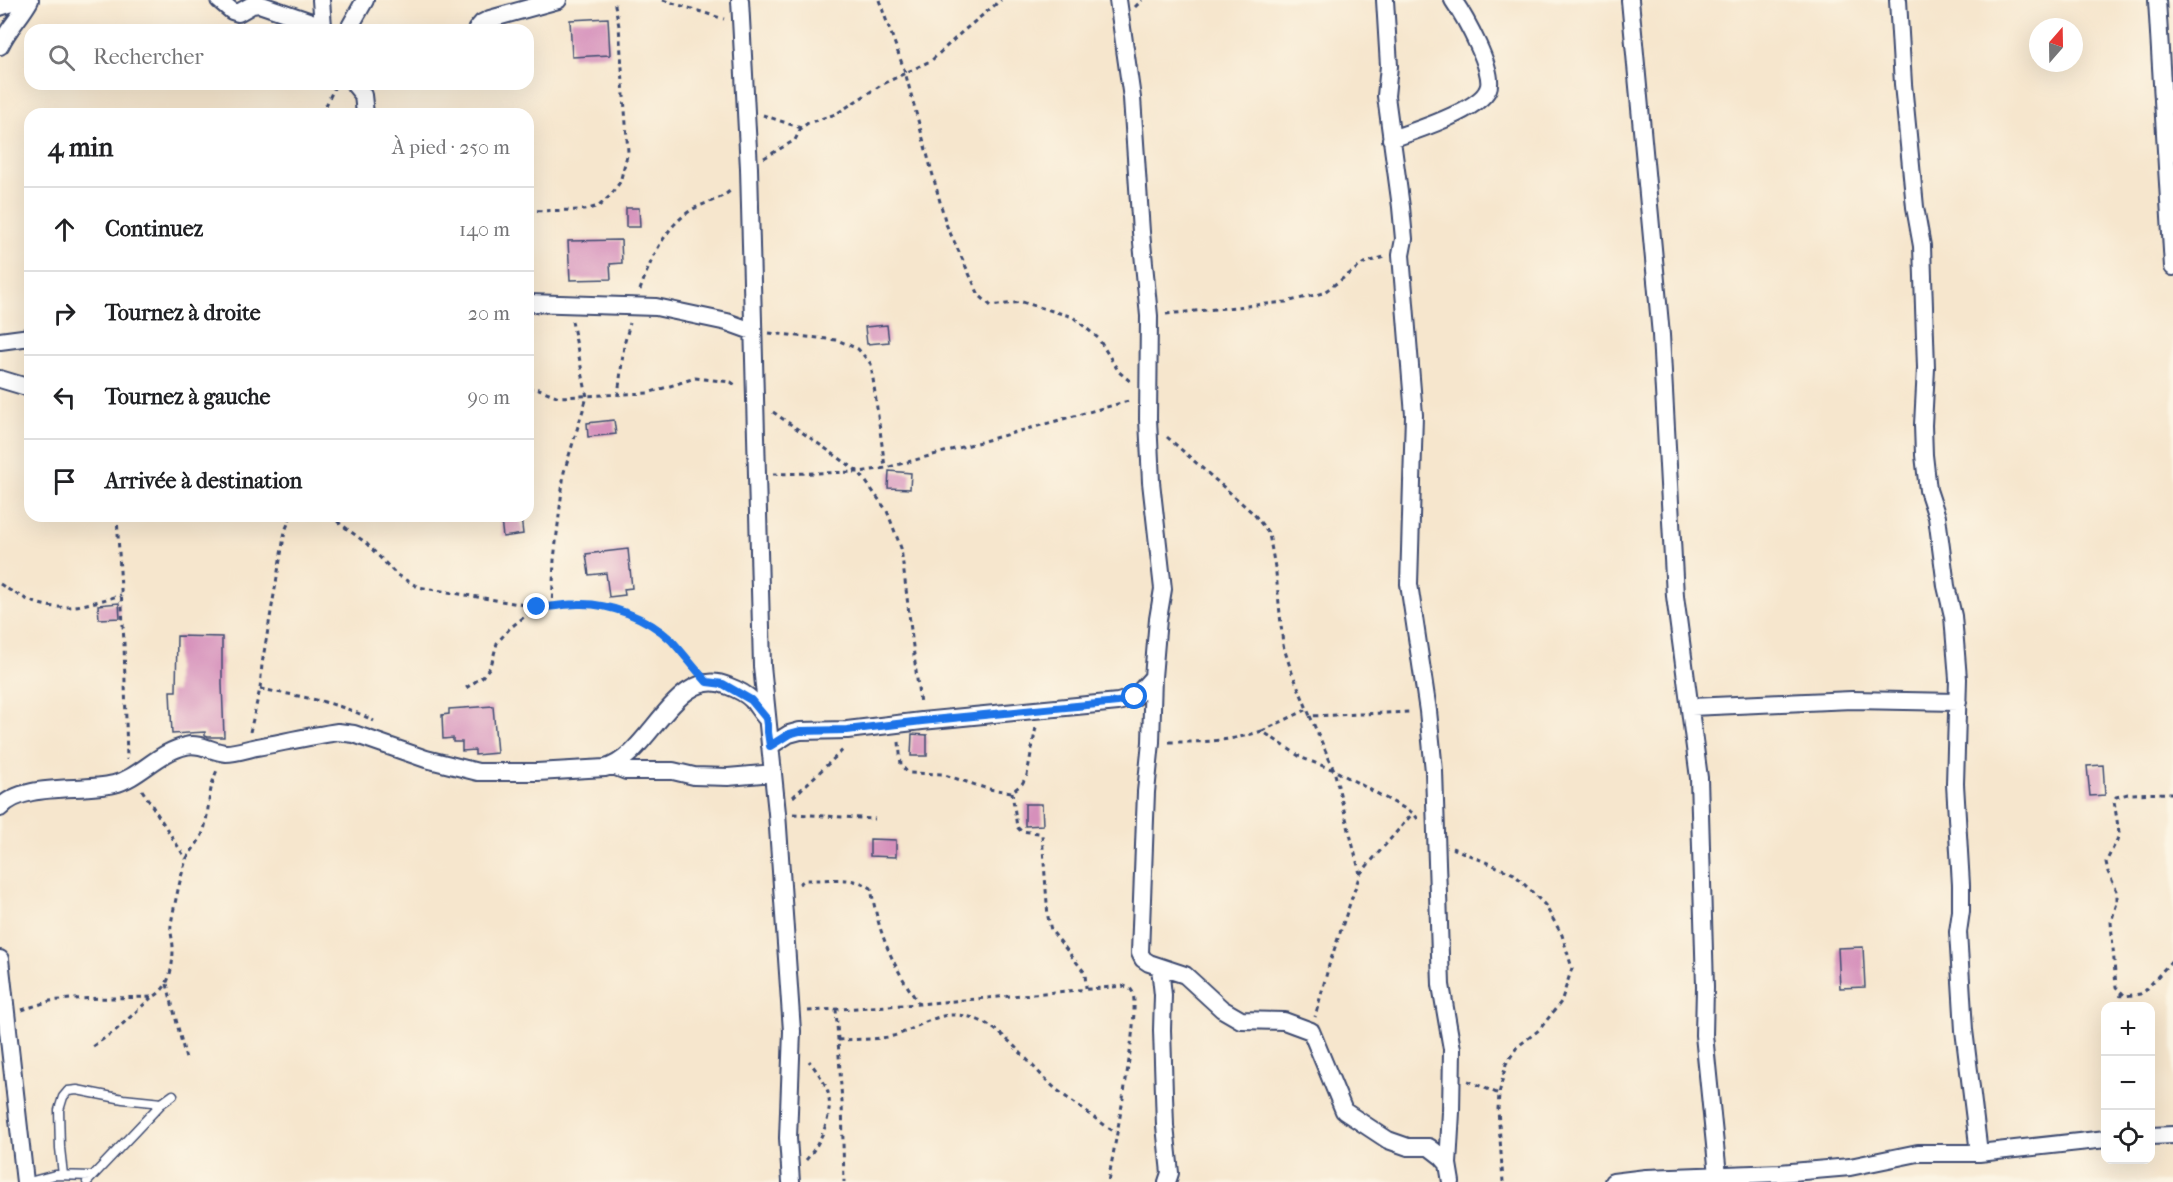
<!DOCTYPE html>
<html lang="fr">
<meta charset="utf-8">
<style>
:root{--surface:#fff;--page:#f6f6f6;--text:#202124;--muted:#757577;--line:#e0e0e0}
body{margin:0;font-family:"IM FELL French Canon",serif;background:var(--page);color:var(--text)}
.controls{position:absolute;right:18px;bottom:18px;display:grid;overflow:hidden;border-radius:12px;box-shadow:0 6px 24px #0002}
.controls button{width:54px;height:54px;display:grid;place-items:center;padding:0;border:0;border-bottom:2px solid var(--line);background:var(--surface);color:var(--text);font:30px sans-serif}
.compass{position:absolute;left:2029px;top:18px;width:54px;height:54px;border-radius:50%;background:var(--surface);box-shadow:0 6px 24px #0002;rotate:20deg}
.stop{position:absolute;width:18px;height:18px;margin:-14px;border:4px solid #1a73e8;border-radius:50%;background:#fff}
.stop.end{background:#1a73e8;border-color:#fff;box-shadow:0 2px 6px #0008}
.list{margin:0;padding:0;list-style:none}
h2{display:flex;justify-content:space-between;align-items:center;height:78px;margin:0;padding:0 24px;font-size:26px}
h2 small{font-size:20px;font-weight:400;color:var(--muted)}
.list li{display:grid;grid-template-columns:39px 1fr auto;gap:18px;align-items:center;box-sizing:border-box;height:84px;padding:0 24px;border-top:2px solid var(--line)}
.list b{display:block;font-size:22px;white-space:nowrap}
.list em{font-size:20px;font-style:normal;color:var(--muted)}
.icon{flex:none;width:33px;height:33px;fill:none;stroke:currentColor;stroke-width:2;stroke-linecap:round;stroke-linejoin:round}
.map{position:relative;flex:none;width:2173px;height:1182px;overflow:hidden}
.search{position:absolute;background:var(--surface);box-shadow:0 6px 24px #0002;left:24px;top:24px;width:510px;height:66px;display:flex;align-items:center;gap:15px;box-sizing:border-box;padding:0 21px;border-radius:18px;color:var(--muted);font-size:22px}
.panel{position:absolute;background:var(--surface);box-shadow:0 6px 24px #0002;left:24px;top:108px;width:510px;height:414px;border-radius:18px}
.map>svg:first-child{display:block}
.building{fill:#d690bb}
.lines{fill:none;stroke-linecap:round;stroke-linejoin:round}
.service-casing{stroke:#3c4a6f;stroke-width:11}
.minor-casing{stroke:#3c4a6f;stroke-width:20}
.path{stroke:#3c4a6f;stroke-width:3;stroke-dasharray:4.5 4.5;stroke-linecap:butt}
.service{stroke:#fff;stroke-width:8}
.minor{stroke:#fff;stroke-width:16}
.route{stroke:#1a73e8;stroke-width:8}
</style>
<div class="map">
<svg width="2173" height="1182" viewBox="0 0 2173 1182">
<rect width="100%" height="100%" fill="#fcf5e5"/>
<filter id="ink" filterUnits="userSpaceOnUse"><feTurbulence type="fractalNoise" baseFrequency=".0167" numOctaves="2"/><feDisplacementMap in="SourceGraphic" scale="12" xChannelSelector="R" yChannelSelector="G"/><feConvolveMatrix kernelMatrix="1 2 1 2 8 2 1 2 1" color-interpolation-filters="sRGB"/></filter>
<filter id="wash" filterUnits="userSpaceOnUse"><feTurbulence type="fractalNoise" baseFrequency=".008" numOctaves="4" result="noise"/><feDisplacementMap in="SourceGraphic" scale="24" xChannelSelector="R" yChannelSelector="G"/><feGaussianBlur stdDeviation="1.35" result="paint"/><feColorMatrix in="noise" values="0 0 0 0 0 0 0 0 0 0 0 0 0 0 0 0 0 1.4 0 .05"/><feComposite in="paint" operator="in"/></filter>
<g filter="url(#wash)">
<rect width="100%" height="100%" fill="#f6e6cd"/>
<g id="blocks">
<path class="building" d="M608,18L610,55L572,57L570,20Z
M626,208H639L640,227H626Z
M621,240L622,263L610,264L611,279L570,280L568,241Z
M887,325L889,342L867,344L865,327Z
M614,420L616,434L588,437L587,423Z
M889,471L911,473L910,489L888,488Z
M521,517L523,534L503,537L501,520Z
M628,549L632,588L624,589L625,595L609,597L606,573L589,575L586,554Z
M119,603L120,618L99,619L98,605Z
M177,636L222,637V684L224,737H208L205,736V732L172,734L170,691H176Z
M493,706L497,753L475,755V750L462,751V742H453V738L443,739L442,715L449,714V709Z
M912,734L927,735V756H911Z
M2103,765L2105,795L2090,796L2087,766Z
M1025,804H1042L1043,825L1025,826Z
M870,839L896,840V857L870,856Z
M1863,947L1865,987L1840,988L1838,948Z"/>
</g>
</g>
<g filter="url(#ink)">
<use href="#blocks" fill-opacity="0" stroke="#3c4a6f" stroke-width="1.5"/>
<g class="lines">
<defs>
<path id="service" d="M63,1175L60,1148L59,1110L63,1097L68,1091L77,1090L123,1099L162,1103
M29,1182L55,1175L92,1176
M87,1182L162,1103L173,1095"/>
<path id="minor" d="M219,0L232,11L238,13L252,5L259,4L323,26V30
M321,0L323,26
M740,0L749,168L762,666L777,813L792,1031L788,1138L791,1182
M1385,0L1389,66L1386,96L1401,207L1404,239L1401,255L1414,415L1409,584L1428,711L1434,771L1441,985L1452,1049L1451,1112L1448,1164L1451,1182
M1630,0L1661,335L1675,596L1699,778L1705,987L1704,1035L1718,1175
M1898,0L1903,84L1915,207L1922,246L1926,368L1923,425L1924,455L1928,490L1937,517L1946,586L1953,616L1958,679L1955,784L1961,885V911L1958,932L1964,1030L1979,1153
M2157,0L2173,267
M0,7L22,0
M348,30L365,0
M476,30L482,23L490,19L558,0
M0,46C8,28 21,17 30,0
M354,84L363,95L365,114
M1391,139C1412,132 1480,110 1488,89C1496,72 1464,16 1453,0
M528,303L656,307L727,322L752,331
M0,341L30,337
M0,379L30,388
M1153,677L1151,742L1146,792L1140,953L1143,959L1149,963L1185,975L1222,1009L1241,1020L1284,1021L1311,1031L1344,1111L1388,1140L1408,1147H1429L1442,1157L1448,1164
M1691,707L1852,700L1958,702
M770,746L789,734L800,731L847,730L922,721L1118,702L1135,697L1153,677L1158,619L1163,589L1151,482L1148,419L1149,316L1141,232L1132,98L1118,0
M613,766L626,771H673L694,776L728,777L773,773
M0,808C22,782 81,792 114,784C139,778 158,752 186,746C199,742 213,752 226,753C236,753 247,749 257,747C284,742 311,736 338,732L354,734L426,759L478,772H537L605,768C649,758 676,663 728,686C736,689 746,694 752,700C757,706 761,713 766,718
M0,959L25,1182
M1160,967L1163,995L1162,1030L1165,1126L1170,1173L1167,1182
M2150,1136L2173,1135
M1613,1182L1646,1178L1780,1173L1850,1167L1918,1153H1979L2106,1139"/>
</defs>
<use href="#service" class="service-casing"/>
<use href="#minor" class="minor-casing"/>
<path class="path" d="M663,0L724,19
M879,0L905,72L946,224L979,295L991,306L1022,302L1073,317L1098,338L1119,372L1131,382
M1135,7L1142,0
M322,114L336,84
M763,115L801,128
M764,158L795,140L801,128L808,123L836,114L881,85L932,60L962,32L1001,0
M528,211L584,210L599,206L611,195L620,182L628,152L619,26L614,0
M640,290C650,262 663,229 690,211C703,202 720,201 732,189
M1166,314L1286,302L1323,293L1364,263L1384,257
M769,333L837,340L858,349L871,364L885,467
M528,388L539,389L559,397L648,393L695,378L731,382L738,387
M618,396L624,345L630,323
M773,412L859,472L887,511L901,548L920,704
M1167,437L1254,514L1269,534L1276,573L1283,645L1291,670L1310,716L1411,712
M773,474L859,472L886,468L1132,400
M117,516L124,643L127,760
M330,516L366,543L397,575L418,587L537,607C551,608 564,604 578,604C610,603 649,618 671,641C679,650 687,660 695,669
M0,584C48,616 68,610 121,595
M552,608L554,560L564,472L587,397L572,321
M466,688L482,677L491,666L497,643L510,628L537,607
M260,689C299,696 339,702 374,721
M1310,716L1334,770L1360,874L1329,965L1315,1017
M1262,731L1306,710
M250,732L260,689L262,664L285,531L291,516
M899,742L901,765L908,773L942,774L988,789L1012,792L1022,784L1027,775L1036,727
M1169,742C1206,742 1226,742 1262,731L1302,758L1334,770L1413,813L1418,819
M142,790L186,859
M1012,792L1017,827L1021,831L1039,833L1042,835L1048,917L1051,930L1085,973L1086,988
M2173,793L2128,794L2116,797L2114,801L2119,833L2117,840L2106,862L2108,872L2117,891V903L2111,922L2116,987L2125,996L2140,994L2145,991L2173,959
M793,797L845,748
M793,814L875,819
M1452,848L1514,874L1545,905L1562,935L1572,968L1561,1002L1539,1030L1517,1047L1506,1064L1499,1094L1498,1109L1503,1182
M1360,874L1413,813
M799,884L805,880C826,881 853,875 871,888C879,936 892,964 919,1004
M167,984L186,1059
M2120,1006L2121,993
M836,1009L842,1102L844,1182
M22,1010L50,1001L70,999L153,997C170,988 173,966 173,948C173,940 170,933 171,925C172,915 183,865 187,858C193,848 200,842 204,830C210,808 207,792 218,768
M808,1011L919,1004L1124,986C1127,987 1130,988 1132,991C1142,1008 1113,1154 1108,1182
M838,1040C856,1039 876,1040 893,1036C913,1031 931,1015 953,1015C998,1014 1026,1064 1057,1090C1076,1105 1096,1119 1116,1133
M93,1046L115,1031L151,998
M1468,1081L1499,1094
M806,1160C821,1143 835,1112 827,1089C823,1079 816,1070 809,1061"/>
<use href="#service" class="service"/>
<use href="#minor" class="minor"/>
</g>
</g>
<g class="lines" filter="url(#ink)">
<path class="route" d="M537,607C551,608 564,604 578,604C610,603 648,618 671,640C683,653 695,669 707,682L723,684L751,700L766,718L770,746L789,734L800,731L847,730L922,721L1118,702L1135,697"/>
</g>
</svg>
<div class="controls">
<button>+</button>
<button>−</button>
<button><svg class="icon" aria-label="locate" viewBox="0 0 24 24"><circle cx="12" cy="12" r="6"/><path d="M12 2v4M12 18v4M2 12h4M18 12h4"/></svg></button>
</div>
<svg class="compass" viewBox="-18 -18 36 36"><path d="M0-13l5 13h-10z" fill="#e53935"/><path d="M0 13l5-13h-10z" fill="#757577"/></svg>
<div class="stop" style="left:1135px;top:697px"></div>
<div class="stop end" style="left:537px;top:607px"></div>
<div class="search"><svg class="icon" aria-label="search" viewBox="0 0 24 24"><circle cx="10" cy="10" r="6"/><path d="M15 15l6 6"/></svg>Rechercher</div>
<section class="panel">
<h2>4 min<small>À pied · 250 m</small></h2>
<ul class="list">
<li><svg class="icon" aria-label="ahead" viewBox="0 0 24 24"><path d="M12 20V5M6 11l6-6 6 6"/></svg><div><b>Continuez</b></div><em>140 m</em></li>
<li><svg class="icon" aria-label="right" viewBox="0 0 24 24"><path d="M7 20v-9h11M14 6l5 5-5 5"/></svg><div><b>Tournez à droite</b></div><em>20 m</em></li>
<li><svg class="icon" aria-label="left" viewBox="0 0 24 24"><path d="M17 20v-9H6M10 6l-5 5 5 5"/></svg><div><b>Tournez à gauche</b></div><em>90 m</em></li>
<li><svg class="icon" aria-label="arrive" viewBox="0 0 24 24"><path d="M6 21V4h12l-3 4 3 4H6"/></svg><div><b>Arrivée à destination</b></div></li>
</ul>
</section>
</div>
